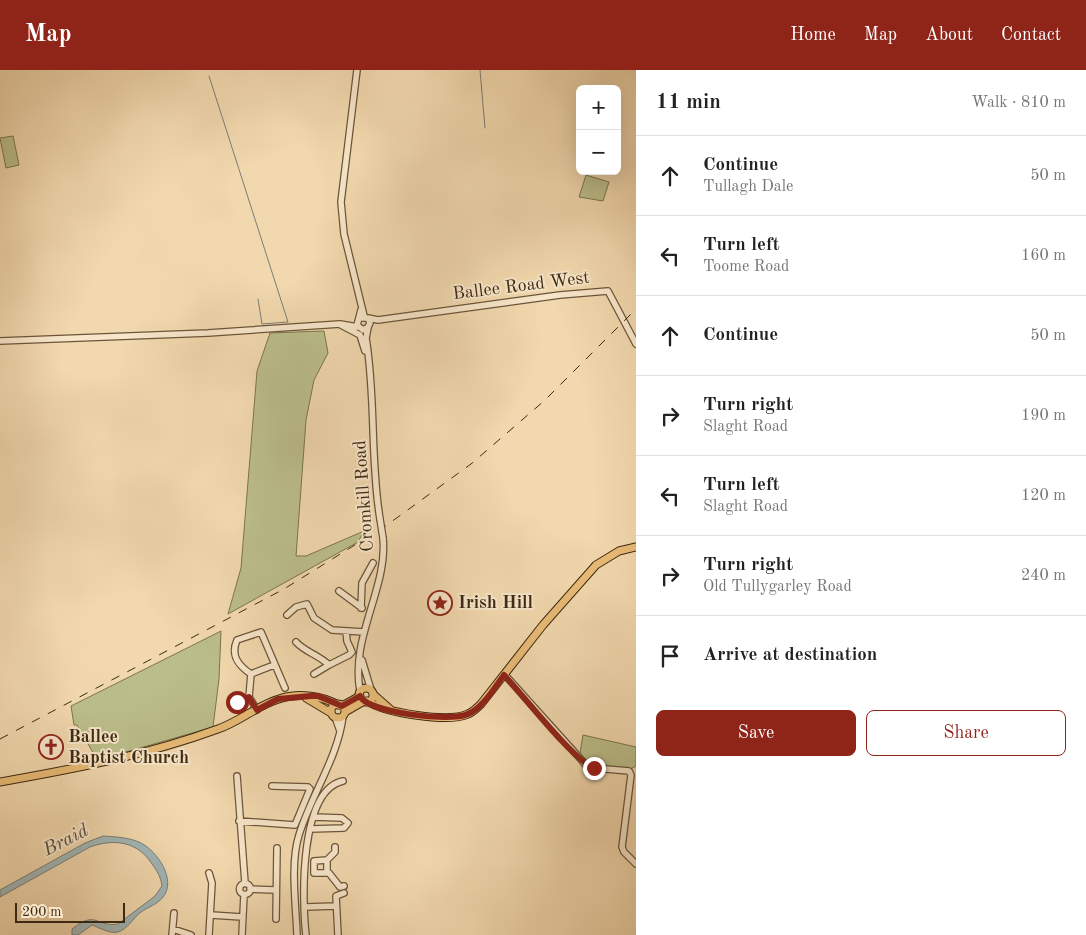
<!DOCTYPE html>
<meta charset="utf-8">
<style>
:root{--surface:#fff;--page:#f2f2f2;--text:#222;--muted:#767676;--line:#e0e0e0;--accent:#8f2418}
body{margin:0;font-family:"Old Standard TT",serif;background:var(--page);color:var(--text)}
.controls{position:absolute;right:15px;top:15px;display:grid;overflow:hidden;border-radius:8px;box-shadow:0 5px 20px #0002}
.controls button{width:45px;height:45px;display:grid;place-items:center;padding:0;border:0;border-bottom:1px solid var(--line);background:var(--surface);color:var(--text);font:25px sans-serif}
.scale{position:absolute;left:15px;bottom:12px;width:110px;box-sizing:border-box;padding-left:5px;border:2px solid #3e2912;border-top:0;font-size:14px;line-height:18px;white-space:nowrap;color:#3e2912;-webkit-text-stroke:4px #f7e6ca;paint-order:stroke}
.stop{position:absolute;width:15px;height:15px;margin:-11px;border:4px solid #8f2418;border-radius:50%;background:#fff}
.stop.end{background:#8f2418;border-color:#fff;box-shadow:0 1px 5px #0008}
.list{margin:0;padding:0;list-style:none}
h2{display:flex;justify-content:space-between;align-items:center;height:65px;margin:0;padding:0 20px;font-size:21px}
h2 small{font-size:16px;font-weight:400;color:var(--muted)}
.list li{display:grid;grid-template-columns:32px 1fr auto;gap:15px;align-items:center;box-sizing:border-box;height:80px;padding:0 20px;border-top:1px solid var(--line)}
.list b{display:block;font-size:19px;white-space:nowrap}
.list p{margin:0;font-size:16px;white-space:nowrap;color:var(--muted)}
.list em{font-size:16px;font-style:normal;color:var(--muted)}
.actions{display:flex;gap:10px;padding:15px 20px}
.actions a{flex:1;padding:11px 0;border:1px solid var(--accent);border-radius:8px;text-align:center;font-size:18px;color:var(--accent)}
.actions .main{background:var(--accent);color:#fff}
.icon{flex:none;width:28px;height:28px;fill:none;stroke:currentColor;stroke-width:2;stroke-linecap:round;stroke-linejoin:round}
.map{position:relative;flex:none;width:636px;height:865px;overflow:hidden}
header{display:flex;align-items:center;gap:30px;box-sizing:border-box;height:70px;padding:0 25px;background:var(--accent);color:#fff}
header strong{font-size:24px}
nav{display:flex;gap:28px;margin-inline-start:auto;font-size:18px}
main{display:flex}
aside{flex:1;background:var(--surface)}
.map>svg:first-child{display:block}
.green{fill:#bbbe8a;stroke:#7c744e}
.water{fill:#a1b6b7;stroke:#797e75}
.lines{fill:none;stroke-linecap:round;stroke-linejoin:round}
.stream{stroke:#797e75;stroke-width:1}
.minor-casing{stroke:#6b5539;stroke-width:8}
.major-casing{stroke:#3e2912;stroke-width:9}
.minor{stroke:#f7e6ca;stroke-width:5.5}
.major{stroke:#e9bc77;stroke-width:7}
.rail{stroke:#3e2912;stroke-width:1;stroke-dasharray:9 9;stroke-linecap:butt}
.minor-bridge-casing{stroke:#6b5539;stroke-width:8;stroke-linecap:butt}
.minor-bridge{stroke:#f7e6ca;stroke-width:5.5}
.route{stroke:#8f2418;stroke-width:6}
.labels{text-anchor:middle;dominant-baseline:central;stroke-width:4;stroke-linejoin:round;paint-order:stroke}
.street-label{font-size:18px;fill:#3e2912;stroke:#f7e6ca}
.poi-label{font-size:18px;font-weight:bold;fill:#3e2912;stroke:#f7e6ca;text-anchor:start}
.water-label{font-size:19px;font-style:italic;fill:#574c3b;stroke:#f7e6ca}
</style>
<header>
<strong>Map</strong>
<nav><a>Home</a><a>Map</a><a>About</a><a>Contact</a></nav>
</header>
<main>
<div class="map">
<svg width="636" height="865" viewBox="0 0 636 865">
<rect width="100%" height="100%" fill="#f2d8ae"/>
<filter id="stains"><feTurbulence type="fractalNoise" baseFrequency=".004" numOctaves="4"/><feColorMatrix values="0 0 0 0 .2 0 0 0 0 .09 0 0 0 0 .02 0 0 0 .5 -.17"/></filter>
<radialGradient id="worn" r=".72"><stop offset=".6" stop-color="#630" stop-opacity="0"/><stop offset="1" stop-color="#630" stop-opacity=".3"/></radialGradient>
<path class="green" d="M13,66L19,95L6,98L0,68Z
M586,105L609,112L603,131L579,127Z
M324,261L328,283L314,310L306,350L296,486H306L364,461L358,472L228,544L241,498L257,301L270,263Z
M221,561L219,609L213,657L102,689L95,686L77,655H74L71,636Z
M583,665L636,677V696L629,700L587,694L580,683Z"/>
<path class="water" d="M103,766C115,767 129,767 141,773C157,781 177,810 163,827C158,834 148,837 141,842C133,848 128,859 118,862C110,864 100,858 92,855L78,865H72V859C97,839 96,858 118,854L155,826L162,816C161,807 157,801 152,794C138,772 115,768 90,777L0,827V820L85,773Z"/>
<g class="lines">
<path class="stream" d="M480,0L485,58
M209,6L288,252L262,254L258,229"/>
<defs>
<path id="minor" d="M357,0L341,132L344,164L364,246
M359,248H368L370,253L368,257L363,260L357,255L361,240
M368,248L378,250L560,225L608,221L636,274
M341,255L360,265L365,281
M368,258L366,268C376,328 370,389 380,449
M0,271L208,263L340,254L358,257
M339,521L362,538
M361,538L362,513L373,493
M287,545L296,537L307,534L314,548L332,560L364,562
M296,572C305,582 319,585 329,595L349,585L352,582L347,571L346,561
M362,590L371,620
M251,604L274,595
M314,604L329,595
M505,605L586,695L594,698L629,701L631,705L622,777L624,782L636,794
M360,621C350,567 388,518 383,468
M234,637L238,631L249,627
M257,640L249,627L251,604C239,596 230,586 237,570L261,562L285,618
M335,647L340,661
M237,706L245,813
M239,751L295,755L310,719L308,717L272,716
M310,759L344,758L348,753L342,748L314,747
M327,790L335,782V777
M327,802V790L314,791V803H329L340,817L344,816
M239.5 819a5.5 5.5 0 1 1 11 0a5.5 5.5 0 1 1-11 0Z
M250,819L275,820
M305,837L336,836
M211,845L242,847
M276,849L277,778
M173,859L191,865
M172,865L174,843
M209,865L212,813L209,803
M242,865L244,825
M297,865C296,836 290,793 299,765C311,725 338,688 343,646
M306,865C302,831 299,720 343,711
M338,865L336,826L344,823"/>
<path id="major" d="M359 625a7 7 0 1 1 14 0a7 7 0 1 1-14 0Z
M373,624L390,639
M306,628L331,643
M367,631C386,643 448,653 468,644C473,642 477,638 481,634L543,555L596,495L619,481L636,477
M331 641a7 7 0 1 1 14 0a7 7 0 1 1-14 0Z
M342,636L360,626
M345,642L364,631
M0,712C74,699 147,685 218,659C239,652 258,635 279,629C297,623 321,625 338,635"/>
</defs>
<use href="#minor" class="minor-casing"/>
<use href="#major" class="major-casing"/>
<use href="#minor" class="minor"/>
<use href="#major" class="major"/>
<path class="rail" d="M0,669L284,519L387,455L471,394L544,331L636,239"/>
<defs>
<path id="minor-bridge" d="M380,449L383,468"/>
</defs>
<use href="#minor-bridge" class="minor-bridge-casing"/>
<use href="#minor-bridge" class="minor-bridge"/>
</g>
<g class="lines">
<path class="route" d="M237,632L249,627L257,640L278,629L311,626H318L342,636L360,626C368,643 450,652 468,644C483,638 495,617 504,605C523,625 573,690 594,698"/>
</g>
<defs>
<symbol id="sight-ring" viewBox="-11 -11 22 22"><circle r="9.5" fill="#f7e6ca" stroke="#8f2418" stroke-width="1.5"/><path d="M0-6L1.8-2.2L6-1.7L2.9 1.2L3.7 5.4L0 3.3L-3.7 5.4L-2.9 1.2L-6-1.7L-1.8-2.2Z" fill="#8f2418"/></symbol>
<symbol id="church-ring" viewBox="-11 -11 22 22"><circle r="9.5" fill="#f7e6ca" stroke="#8f2418" stroke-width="1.5"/><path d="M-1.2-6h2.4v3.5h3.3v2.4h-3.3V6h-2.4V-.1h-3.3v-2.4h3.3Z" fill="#8f2418"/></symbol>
</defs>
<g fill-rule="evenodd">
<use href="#sight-ring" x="426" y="519" width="28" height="28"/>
<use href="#church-ring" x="37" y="663" width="28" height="28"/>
</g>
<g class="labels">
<g class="street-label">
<text transform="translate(521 216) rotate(-7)">Ballee Road West</text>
<text transform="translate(364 426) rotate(-94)">Cromkill Road</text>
</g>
<g class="poi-label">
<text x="458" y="533">Irish Hill</text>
<text x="68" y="667">Ballee<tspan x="68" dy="21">Baptist Church</tspan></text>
</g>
<g class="water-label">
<text transform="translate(66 771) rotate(-27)">Braid</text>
</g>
</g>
<rect width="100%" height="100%" filter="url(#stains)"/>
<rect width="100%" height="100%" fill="url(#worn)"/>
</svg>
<div class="controls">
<button>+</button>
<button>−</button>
</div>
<div class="scale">200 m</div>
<div class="stop" style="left:237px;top:632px"></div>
<div class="stop end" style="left:594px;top:698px"></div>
</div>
<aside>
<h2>11 min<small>Walk · 810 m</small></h2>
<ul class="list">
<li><svg class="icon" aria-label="ahead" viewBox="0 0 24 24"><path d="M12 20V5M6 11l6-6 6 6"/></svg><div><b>Continue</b><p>Tullagh Dale</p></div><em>50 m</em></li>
<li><svg class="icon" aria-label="left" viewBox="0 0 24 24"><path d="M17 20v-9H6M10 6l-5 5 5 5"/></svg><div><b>Turn left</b><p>Toome Road</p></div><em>160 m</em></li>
<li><svg class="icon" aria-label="ahead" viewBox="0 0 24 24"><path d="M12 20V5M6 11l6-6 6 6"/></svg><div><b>Continue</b></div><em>50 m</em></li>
<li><svg class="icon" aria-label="right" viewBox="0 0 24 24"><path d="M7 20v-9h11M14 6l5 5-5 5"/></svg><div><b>Turn right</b><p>Slaght Road</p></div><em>190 m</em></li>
<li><svg class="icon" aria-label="left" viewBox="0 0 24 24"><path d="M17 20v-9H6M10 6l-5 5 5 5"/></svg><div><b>Turn left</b><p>Slaght Road</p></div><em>120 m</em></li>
<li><svg class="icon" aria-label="right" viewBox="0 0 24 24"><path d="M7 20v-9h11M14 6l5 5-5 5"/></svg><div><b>Turn right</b><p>Old Tullygarley Road</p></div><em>240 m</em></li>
<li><svg class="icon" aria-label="arrive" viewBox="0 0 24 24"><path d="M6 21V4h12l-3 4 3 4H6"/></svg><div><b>Arrive at destination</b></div></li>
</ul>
<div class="actions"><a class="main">Save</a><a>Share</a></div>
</aside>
</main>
